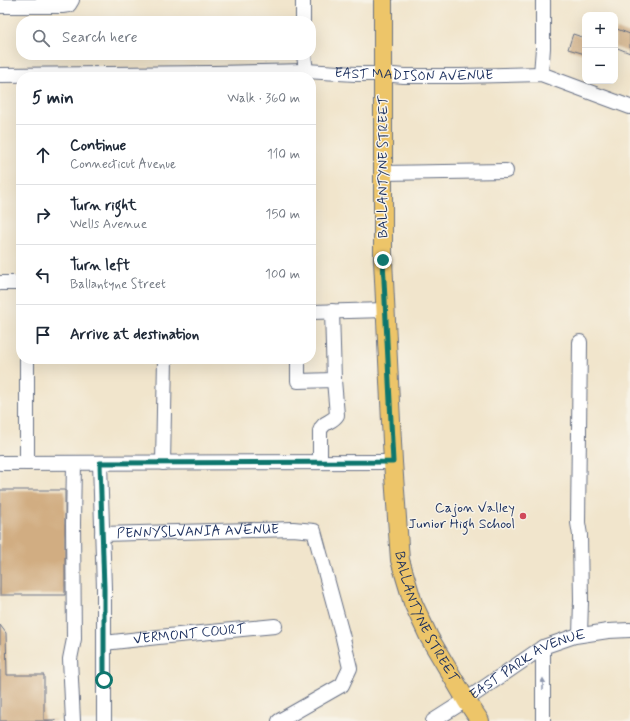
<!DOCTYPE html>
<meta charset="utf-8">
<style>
:root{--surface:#fff;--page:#f2f2f3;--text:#1f2937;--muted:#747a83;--line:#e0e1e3}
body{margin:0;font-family:Mynerve,sans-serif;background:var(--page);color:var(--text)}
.controls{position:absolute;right:12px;top:12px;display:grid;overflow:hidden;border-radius:8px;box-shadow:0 4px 16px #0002}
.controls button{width:36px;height:36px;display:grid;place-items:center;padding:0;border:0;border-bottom:1px solid var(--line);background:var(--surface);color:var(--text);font:20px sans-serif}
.stop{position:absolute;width:12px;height:12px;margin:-9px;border:3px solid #0f766e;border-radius:50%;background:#fff}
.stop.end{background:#0f766e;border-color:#fff;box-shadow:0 1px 4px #0008}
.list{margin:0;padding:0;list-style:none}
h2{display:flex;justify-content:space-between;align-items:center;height:52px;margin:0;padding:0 16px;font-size:17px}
h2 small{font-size:13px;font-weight:400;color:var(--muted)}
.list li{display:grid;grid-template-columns:26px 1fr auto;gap:12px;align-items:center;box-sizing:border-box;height:60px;padding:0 16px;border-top:1px solid var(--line)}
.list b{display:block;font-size:15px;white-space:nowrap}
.list p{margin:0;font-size:13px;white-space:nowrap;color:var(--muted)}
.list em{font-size:13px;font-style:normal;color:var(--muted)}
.icon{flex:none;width:22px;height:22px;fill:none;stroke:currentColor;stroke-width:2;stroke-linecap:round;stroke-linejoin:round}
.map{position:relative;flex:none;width:630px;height:721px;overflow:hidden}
.search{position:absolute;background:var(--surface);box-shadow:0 4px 16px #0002;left:16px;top:16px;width:300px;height:44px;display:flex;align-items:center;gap:10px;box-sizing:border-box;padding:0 14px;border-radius:16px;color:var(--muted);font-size:15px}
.panel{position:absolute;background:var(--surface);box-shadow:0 4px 16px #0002;left:16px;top:72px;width:300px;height:292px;border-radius:16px}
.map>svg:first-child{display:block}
.building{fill:#d1ad82}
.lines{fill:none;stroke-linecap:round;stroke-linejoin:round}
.minor-casing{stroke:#666f84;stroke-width:16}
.major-casing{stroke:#666f84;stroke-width:20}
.minor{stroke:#fff;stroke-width:14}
.major{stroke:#edc569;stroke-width:18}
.oneway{fill:#8d97ae}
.route{stroke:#0f766e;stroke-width:5}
.poi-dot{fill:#d1495b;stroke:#f7f3e8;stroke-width:1.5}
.labels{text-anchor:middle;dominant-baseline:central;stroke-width:3;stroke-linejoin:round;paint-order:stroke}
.street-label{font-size:14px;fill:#1b2f5e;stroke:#f7f3e8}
.poi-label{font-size:14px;fill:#1b2f5e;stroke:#f7f3e8;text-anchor:end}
</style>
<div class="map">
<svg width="630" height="721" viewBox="0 0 630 721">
<rect width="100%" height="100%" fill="#f7f3e8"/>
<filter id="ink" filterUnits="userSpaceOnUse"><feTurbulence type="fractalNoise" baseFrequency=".025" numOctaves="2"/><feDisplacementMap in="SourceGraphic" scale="8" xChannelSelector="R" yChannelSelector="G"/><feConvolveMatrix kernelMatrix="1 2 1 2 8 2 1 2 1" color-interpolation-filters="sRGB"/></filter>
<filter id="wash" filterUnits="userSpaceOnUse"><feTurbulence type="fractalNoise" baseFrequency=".012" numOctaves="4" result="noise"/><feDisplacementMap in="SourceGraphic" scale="16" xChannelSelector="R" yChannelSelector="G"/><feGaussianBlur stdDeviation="0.9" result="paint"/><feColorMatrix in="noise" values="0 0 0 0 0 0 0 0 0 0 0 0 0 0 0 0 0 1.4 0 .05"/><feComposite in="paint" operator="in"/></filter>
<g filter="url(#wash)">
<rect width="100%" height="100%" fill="#f1e5cc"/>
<g id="blocks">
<path class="building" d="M617,29L630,34V53L615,47V34Z
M573,34L585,38V54L568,49Z
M0,490H65V595H0Z
M0,625L6,633L7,675H44V720H55V721H0Z"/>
</g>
</g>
<g filter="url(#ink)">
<use href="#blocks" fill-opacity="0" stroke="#666f84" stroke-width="1"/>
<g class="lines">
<defs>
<g id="minor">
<path d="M303,0V21"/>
<path d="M0,6H62L69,5L72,0"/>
<path d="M304,55L306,71"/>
<path d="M541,74L543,48V0"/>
<path id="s1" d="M0,75L214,73L306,71L355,74H383L404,76H460L541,74L630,107"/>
<path d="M383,173L506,171"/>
<path d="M0,283H21"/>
<path d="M332,311L334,380"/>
<path d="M311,312L386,310"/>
<path d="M580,342L578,523L580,535L581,601L580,635"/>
<path d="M27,359V463"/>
<path d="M298,359V381L334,380L337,415C332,423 323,421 320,431V462"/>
<path d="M0,463L393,462"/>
<path d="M100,463L104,588V721"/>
<path d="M163,463L165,359"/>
<path id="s2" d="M102,534L293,529L314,531L342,634L350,668L342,685L279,721"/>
<path id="s3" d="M104,643L158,637L275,626"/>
<path d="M543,647V721"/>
<path d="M73,721L70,659L74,639L73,524L74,463"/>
<path id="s4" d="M433,721L466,700L543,647L575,636L608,631L630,630"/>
</g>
<g id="major">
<path id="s5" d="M383,0V260L393,462L400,560L413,603L429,637L466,700L480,721"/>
</g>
</defs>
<use href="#minor" class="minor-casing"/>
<use href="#major" class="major-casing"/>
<use href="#minor" class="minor"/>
<use href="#major" class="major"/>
</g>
<defs><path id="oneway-solid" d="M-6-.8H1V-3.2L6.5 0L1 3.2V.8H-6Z"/></defs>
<use class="oneway" href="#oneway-solid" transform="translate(543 684) rotate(-90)"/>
</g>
<g class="lines" filter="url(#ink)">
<path class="route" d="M104,680V588L100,463L393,462L383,260"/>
</g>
<circle class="poi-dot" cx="523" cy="516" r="4"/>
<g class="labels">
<g class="street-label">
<text stroke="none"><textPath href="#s1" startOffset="414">EAST MADISON AVENUE</textPath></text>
<text transform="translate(383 167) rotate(-90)">BALLANTYNE STREET</text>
<text stroke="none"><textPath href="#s2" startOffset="96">PENNYSLVANIA AVENUE</textPath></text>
<text stroke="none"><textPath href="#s5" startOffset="623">BALLANTYNE STREET</textPath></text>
<text stroke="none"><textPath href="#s3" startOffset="86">VERMONT COURT</textPath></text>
<text stroke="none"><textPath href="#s4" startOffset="111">EAST PARK AVENUE</textPath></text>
</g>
<g class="poi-label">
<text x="515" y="508">Cajon Valley<tspan x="515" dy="16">Junior High School</tspan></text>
</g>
</g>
</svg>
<div class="controls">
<button>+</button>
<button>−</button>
</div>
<div class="stop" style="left:104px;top:680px"></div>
<div class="stop end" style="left:383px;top:260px"></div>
<div class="search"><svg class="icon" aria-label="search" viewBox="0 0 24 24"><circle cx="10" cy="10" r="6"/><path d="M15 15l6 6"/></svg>Search here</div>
<section class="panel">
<h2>5 min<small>Walk · 360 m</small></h2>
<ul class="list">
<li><svg class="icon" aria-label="ahead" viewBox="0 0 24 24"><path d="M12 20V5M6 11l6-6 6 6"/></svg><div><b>Continue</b><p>Connecticut Avenue</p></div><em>110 m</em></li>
<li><svg class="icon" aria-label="right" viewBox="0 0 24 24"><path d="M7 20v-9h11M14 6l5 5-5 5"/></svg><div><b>Turn right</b><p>Wells Avenue</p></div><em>150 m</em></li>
<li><svg class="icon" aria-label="left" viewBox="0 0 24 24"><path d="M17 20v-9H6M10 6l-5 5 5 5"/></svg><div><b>Turn left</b><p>Ballantyne Street</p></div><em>100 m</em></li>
<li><svg class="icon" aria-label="arrive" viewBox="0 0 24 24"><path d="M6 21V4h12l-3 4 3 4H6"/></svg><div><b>Arrive at destination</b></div></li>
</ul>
</section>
</div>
